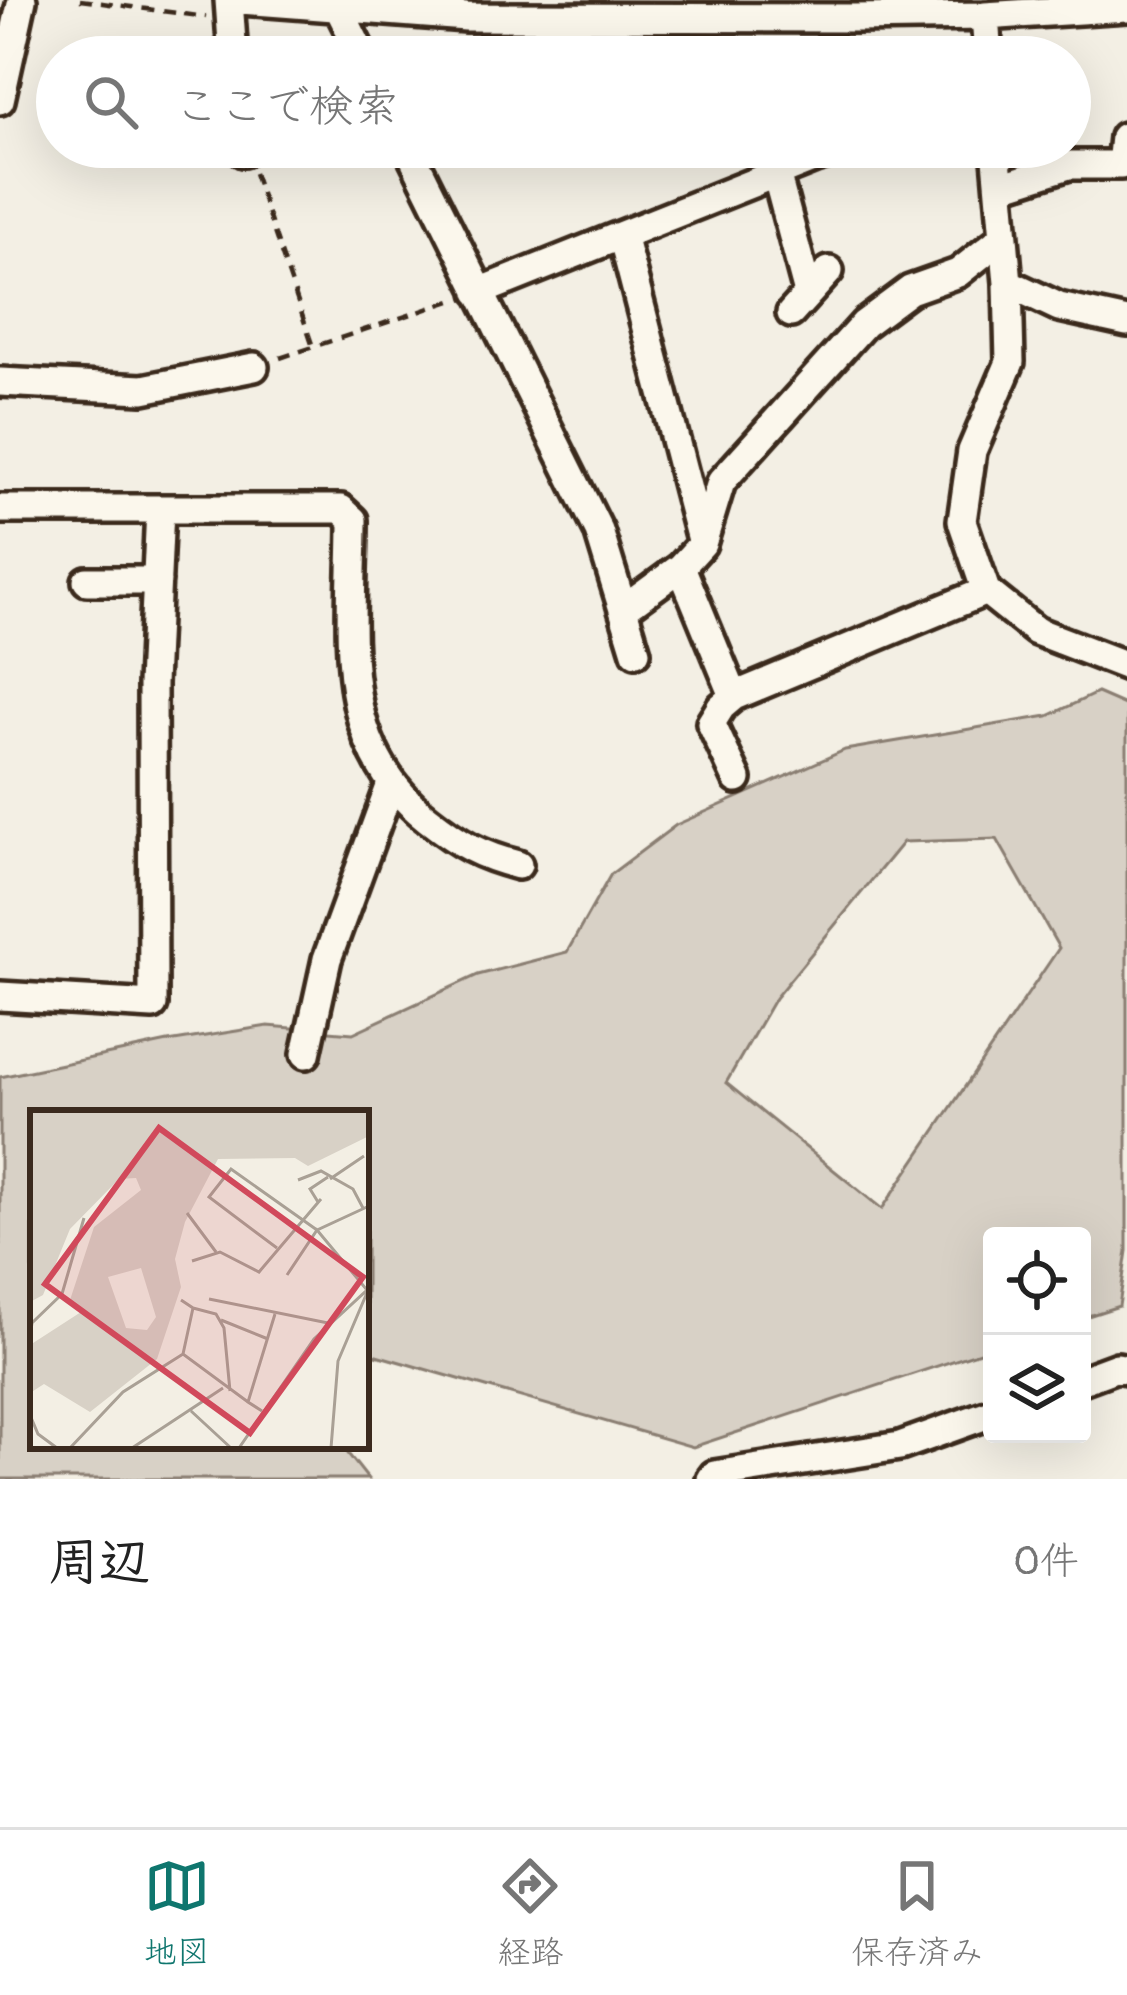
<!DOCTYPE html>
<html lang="ja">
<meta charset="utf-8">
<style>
:root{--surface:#fff;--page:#f6f6f6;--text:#222;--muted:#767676;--line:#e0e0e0;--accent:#0f766e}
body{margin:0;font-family:Pangolin,"Klee One",sans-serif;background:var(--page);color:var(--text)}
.controls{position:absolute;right:36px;bottom:36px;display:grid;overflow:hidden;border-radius:12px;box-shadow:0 12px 48px #0002}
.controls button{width:108px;height:108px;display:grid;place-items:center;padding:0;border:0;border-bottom:3px solid var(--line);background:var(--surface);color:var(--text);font:60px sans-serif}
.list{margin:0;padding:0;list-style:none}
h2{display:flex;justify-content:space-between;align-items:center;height:156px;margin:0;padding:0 48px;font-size:51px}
h2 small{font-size:39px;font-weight:400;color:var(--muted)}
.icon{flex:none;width:66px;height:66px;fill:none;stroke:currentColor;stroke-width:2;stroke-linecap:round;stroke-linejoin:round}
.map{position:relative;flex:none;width:1127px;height:1479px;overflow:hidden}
.search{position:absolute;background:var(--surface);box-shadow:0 12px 48px #0002;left:36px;right:36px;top:36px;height:132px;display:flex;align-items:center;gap:30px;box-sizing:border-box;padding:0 42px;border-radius:66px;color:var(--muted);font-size:45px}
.sheet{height:348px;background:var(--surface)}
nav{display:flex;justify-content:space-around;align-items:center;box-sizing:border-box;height:168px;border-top:3px solid var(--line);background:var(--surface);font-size:33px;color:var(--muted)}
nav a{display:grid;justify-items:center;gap:6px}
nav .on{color:var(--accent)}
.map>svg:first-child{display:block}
.green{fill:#d8d1c6;stroke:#8a7e72;stroke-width:3;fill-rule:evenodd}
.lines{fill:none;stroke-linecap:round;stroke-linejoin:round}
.minor-casing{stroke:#3b2a1e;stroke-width:36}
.path{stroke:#3b2a1e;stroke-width:4.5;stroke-dasharray:12 9;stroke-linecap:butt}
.minor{stroke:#fbf7ec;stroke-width:27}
.inset-road{fill:none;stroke:#a9a095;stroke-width:3}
.view{fill:#d1495b;fill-opacity:0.15;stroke:#d1495b;stroke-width:6}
.inset-edge{fill:none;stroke:#3b2a1e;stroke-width:6}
</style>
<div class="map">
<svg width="1127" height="1479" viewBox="0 0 1127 1479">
<rect width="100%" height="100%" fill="#f3efe4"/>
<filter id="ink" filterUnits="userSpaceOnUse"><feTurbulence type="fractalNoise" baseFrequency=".00833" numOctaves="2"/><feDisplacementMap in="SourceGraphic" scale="24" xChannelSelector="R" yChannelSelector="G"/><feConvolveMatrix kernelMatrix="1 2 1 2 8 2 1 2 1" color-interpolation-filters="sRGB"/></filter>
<g filter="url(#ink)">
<path class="green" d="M1097,693L1127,706V1251L1119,1306L1082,1318V1236H992V1348L693,1447L366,1352V1113H33V1446H342L368,1479H0V1077L168,1042L268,1026L353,1033L478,975L567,952L611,874L676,825L845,750L1048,716ZM997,839L1059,948L882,1209L726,1083L775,998L903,842Z"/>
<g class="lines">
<defs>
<path id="minor" d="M229,0L233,57
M241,0L466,17L856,18L985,16L1127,7
M339,9L363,57
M985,16L988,57
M0,100L22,0
M242,147L243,152
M408,147L599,531L636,652
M996,147L1008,283L1010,362L972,451L962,521L986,591L1036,631L1127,666
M776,173L808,293
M1000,187L1069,165H1121L1124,137
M622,235L701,540
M1008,283L1059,307L1127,322
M479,292L815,158L851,147
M791,313L829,271
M0,382L143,389L254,367
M0,509H341L353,520C353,629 332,745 428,819C460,844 479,855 518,865
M87,581H157
M624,609L681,567
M734,696L681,567L702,544L721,482L864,324L910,290L958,273L1002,238
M737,779L711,723L721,707L734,696L986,591
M0,996L153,1005L152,684L160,509
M306,1054L327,959L391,784
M1082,1380L1117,1367L1127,1369
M711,1479L714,1475L900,1446L992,1413"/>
</defs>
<use href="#minor" class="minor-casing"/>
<path class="path" d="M80,0L206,17
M254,173L313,347
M280,358L457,299"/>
<use href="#minor" class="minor"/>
</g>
</g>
<g transform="translate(30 1110)">
<rect width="339" height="339" fill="#f3efe4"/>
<path d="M0,1H339V26L278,56L265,48L188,49L155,112L145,149L151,177L127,249L60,302L14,274L0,283V235L51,202L40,190L64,117L111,80L106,68L89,69L40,119L13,185L0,192ZM111,158L126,207L117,220L96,218L78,167Z" fill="#d8d1c6" fill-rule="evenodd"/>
<path class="inset-road" d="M300,69L334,46M268,70L291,61L323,79L333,98M288,92L280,79L298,67M157,103L186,142M247,138L179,87L201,59L287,120L339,96M162,151L190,142L229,162L291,89M179,189L298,213M151,190L163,198L153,244M163,198L186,204L194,218L200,281M191,210L238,229M0,226L2,213L32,184L54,108M161,301L201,338M232,301L218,292L245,204M0,305L8,324L27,338M40,338L93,282L153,244L218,292M102,338L193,278M209,338L284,229L337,180L287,120L257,165M301,338L308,251L339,178"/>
<path class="view" d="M129,18L333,167L220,323L15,174Z"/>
<rect width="339" height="339" class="inset-edge"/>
</g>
</svg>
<div class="controls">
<button><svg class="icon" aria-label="locate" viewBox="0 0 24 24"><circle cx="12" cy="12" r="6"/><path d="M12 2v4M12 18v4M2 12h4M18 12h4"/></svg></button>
<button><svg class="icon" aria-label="layers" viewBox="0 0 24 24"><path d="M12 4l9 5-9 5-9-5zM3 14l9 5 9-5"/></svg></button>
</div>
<div class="search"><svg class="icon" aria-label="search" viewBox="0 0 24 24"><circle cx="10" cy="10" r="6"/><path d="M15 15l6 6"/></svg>ここで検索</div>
</div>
<section class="sheet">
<h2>周辺<small>0件</small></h2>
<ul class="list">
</ul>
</section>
<nav>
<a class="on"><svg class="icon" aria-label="map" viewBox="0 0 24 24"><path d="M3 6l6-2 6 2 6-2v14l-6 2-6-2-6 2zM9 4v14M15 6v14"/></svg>地図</a>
<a><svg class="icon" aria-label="directions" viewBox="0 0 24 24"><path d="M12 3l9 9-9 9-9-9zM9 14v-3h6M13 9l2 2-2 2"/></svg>経路</a>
<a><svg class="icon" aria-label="saved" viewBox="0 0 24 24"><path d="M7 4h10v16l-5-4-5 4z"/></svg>保存済み</a>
</nav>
